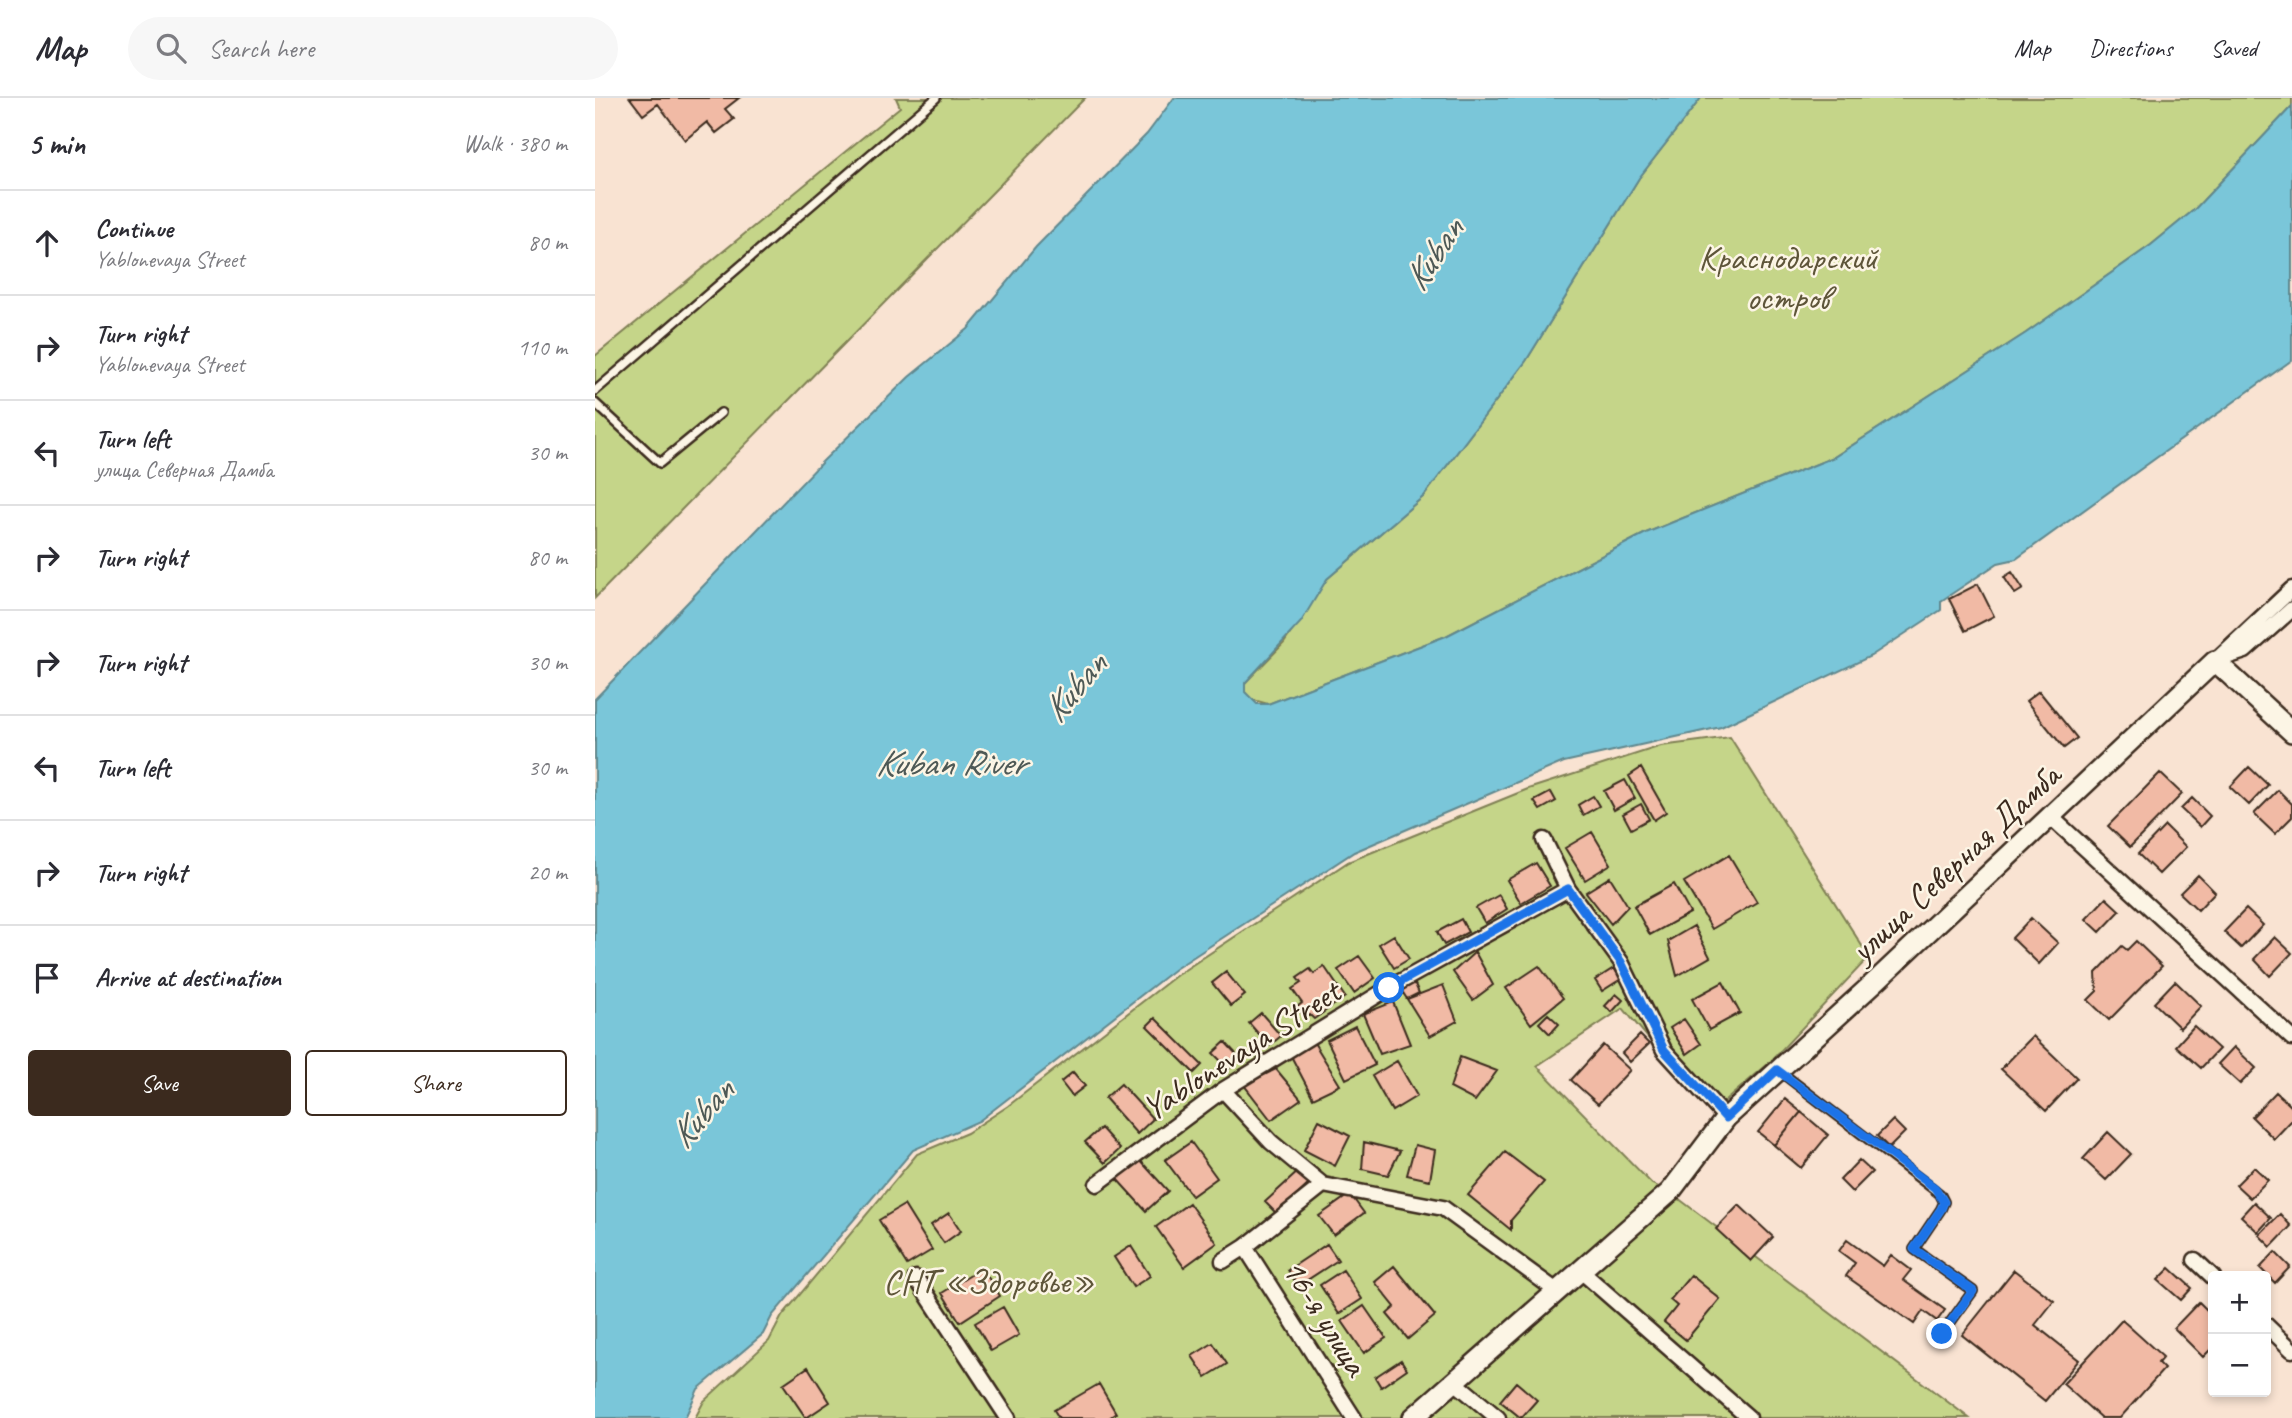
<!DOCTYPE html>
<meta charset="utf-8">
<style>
:root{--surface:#fff;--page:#f7f7f7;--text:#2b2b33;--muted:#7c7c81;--line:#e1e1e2;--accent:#3b2a1e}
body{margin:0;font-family:Caveat,sans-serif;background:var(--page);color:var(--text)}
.controls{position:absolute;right:21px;bottom:21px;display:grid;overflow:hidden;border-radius:7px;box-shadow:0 4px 10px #0003}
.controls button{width:63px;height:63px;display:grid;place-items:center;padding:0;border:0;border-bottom:2px solid var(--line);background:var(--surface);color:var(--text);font:35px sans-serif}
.stop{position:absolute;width:21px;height:21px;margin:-16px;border:5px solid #1a73e8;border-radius:50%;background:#fff}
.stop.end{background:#1a73e8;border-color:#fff;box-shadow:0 2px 7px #0008}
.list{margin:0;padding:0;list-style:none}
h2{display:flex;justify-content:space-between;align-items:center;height:91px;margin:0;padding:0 28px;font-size:30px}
h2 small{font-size:23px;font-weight:400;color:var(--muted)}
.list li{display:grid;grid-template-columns:46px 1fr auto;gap:21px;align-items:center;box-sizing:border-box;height:105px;padding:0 28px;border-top:2px solid var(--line)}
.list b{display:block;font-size:26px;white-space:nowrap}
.list p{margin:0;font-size:23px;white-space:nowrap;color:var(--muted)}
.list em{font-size:23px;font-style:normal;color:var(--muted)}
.actions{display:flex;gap:14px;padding:21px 28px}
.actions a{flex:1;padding:16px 0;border:2px solid var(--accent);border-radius:7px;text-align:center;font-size:24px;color:var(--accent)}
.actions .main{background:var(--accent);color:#fff}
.icon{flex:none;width:38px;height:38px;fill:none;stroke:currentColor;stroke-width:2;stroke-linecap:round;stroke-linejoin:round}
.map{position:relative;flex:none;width:1697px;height:1320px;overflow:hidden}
header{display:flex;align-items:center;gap:42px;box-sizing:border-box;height:98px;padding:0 35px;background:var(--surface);border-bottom:2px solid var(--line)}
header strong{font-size:33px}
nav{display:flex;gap:38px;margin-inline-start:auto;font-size:24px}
.search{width:490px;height:63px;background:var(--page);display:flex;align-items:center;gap:18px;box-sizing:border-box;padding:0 24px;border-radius:38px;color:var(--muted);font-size:26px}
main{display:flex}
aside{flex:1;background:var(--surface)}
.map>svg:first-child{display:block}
.green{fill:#c5d589;stroke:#808054;stroke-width:2}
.water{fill:#7ac6d9;stroke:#61888e;stroke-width:2}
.building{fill:#f1baa5;stroke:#3b2a1e;stroke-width:2}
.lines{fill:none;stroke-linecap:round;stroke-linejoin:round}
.lane-casing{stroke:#3b2a1e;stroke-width:12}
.street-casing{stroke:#3b2a1e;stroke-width:19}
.secondary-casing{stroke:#3b2a1e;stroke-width:24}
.lane{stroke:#fcf5e5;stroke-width:7}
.street{stroke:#fcf5e5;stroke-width:14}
.secondary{stroke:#fcf5e5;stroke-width:19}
.route{stroke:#1a73e8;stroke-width:9}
.labels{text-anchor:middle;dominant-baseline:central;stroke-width:5;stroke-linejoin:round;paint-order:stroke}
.park-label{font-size:35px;fill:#5e5539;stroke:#fcf5e5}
.street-label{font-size:35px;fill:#3b2a1e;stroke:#fcf5e5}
.water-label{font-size:37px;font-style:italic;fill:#4e5956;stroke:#fcf5e5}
</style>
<header>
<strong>Map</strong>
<div class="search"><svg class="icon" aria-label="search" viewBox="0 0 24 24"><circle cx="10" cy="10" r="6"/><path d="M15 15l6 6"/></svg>Search here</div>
<nav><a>Map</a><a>Directions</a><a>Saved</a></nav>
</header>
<main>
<aside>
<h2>5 min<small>Walk · 380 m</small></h2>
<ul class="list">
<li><svg class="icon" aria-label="ahead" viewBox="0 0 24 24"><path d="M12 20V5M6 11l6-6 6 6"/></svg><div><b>Continue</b><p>Yablonevaya Street</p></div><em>80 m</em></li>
<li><svg class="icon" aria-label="right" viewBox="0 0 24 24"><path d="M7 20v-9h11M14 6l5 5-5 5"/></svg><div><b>Turn right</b><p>Yablonevaya Street</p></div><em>110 m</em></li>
<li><svg class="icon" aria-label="left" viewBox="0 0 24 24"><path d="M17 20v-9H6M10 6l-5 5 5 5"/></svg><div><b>Turn left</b><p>улица Северная Дамба</p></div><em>30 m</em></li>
<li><svg class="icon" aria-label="right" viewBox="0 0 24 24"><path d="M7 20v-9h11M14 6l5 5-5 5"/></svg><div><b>Turn right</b></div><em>80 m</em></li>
<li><svg class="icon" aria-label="right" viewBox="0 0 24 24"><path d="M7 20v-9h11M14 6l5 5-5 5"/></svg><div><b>Turn right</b></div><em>30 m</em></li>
<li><svg class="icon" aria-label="left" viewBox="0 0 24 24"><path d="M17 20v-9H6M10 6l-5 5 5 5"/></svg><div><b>Turn left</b></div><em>30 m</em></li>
<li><svg class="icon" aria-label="right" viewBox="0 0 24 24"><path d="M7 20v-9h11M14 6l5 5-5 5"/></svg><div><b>Turn right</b></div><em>20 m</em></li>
<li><svg class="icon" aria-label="arrive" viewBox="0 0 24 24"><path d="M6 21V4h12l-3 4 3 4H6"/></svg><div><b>Arrive at destination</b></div></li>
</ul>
<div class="actions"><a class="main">Save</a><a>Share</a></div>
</aside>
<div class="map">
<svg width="1697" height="1320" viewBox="0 0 1697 1320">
<rect width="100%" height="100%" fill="#f9e3d2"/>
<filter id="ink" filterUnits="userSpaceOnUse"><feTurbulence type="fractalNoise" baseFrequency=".0143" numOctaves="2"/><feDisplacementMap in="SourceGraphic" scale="14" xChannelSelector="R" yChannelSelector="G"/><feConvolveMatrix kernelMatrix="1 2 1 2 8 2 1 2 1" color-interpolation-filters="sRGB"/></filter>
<g filter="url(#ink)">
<path class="green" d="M301,0H490L0,500V258L305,9Z
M1106,0H1697V8L1600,111L1556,147L1431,235L1239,359L1051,435L851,538L673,606L655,601L650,594V585L689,545L732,481L829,398L931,263L1044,80Z
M1135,639L1274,859L1173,966L1116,1015L1028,910L942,968L1057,1086L1075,1094L1374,1320H100L109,1303L174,1243L187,1218L322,1056L372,1035L413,1008L582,877L753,764L933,691L1066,648Z"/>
<path class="water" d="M579,0H1106L1044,80L931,263L829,398L732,481L706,524L650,585V594L662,606H673L851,538L1051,435L1239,359L1431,235L1556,147L1600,111L1697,8V262L1421,461L1403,465L1346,503V512L1276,558L1126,629L969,664L759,754L580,871L384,1023L318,1052L177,1218L168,1236L103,1291L90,1320H0V601L228,363L314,279L373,231L441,149L552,36Z"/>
<path class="building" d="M35,0H144L130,11L139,21L121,35L112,24L90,42L63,6L48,17Z
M1417,474L1428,491L1420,496L1409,479Z
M1383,486L1399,518L1370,533L1354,501Z
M1444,593L1482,640L1469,650L1431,603Z
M1654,669L1673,687L1654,707L1635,689Z
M1046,670L1071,714L1059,722L1034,678Z
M1565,675L1587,696L1535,749L1513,728Z
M1030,682L1040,700L1019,712L1009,693Z
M1683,692L1697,706V719L1680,736L1659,716Z
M956,694L961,703L945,712L939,703Z
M998,698L1004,708L988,717L983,707Z
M1597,700L1615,718L1605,729L1586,711Z
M1046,706L1054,721L1036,731L1028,716Z
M1570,728L1591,749L1564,776L1543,756Z
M997,734L1016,766L990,782L970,750Z
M1134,757L1162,804L1117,831L1089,784Z
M941,765L955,788L926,805L912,782Z
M1603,777L1620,794L1603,812L1585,795Z
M1015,779L1033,808L1016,826L991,794Z
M1079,786L1095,815L1055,837L1039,808Z
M904,797L912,811L890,825L881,810Z
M1511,800L1525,813L1505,834L1491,821Z
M1651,811L1668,827L1646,850L1629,834Z
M1436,820L1463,845L1444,866L1417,840Z
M866,821L873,834L849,847L842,834Z
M1099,828L1115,859L1082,878L1073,843Z
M799,837L814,861L799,870L784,846Z
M1680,839L1697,855L1675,878L1659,861Z
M1541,843L1567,868L1514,922L1493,902L1502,893L1501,875L1527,848L1532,852Z
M880,854L898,887L878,902L858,874Z
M764,858L780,880L759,895L743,872Z
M729,868L750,899L719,921L715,917L710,920L702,909L707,905L697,891L706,885L702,880L715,871L719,876Z
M944,868L968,900L936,926L911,890Z
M1019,870L1026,881L1007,893L1000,882Z
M631,874L650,897L636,908L617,885Z
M818,882L824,895L812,901L805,890Z
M1580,883L1606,908L1585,930L1559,905Z
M1128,884L1145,915L1114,932L1097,901Z
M848,887L862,923L835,938L812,901Z
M1021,896L1028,902L1017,914L1010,908Z
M798,904L815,946L785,956L768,916Z
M666,915L686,938L674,948L654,925Z
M953,916L964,926L955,936L944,925Z
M560,920L607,967L599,975L552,928Z
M1089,921L1106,946L1092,956L1075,930Z
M760,928L780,967L751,981L732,942Z
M1599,928L1624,951L1606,970L1581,948Z
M1045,937L1054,946L1035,964L1027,955Z
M1438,938L1482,980L1451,1013L1406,971Z
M718,943L745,987L718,1000L696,958Z
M630,944L645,960L634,971L618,955Z
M1008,947L1035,972L1003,1006L976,982Z
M1639,949L1661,970L1645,986L1623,966Z
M865,959L902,973L880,1003L855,990Z
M802,963L822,998L797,1013L777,978Z
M681,971L706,1001L676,1022L649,987Z
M478,974L490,988L477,998L466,984Z
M526,986L558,1021L542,1036L510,1000Z
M1681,994L1697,1009V1022L1679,1041L1657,1019Z
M1190,1001L1206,1014L1179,1047L1163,1034Z
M1206,1014L1233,1037L1206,1070L1179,1047Z
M724,1022L755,1038L740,1068L709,1052Z
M1298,1022L1310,1034L1294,1050L1282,1038Z
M506,1030L525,1051L510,1065L490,1044Z
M1513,1034L1536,1056L1511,1082L1488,1061Z
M596,1044L622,1080L597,1098L570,1062Z
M769,1044L805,1053L793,1077L767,1071Z
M820,1047L840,1052L835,1082L812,1077Z
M910,1054L949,1084L916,1122V1132L873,1097Z
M543,1060L573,1093L551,1113L521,1080Z
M1264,1062L1277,1074L1257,1094L1245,1082Z
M1659,1069L1673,1082L1655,1100L1641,1087Z
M705,1072L716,1084L682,1116L670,1104Z
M755,1096L769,1115L739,1137L724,1118Z
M1659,1104L1676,1120L1663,1134L1646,1118Z
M594,1105L622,1145L589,1169L561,1129Z
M309,1107L337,1152L312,1167L284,1122Z
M1144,1107L1178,1139L1156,1163L1121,1131Z
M354,1115L366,1133L349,1145L336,1127Z
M1685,1116L1696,1128L1676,1149L1664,1137Z
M1252,1142L1288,1168L1296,1157L1316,1172L1308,1182L1350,1212L1342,1223L1328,1213L1319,1226L1251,1178L1260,1165L1244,1153Z
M732,1146L743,1162L703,1188L693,1172Z
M536,1148L555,1178L538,1189L519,1159Z
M1680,1154L1695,1169L1680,1185L1665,1170Z
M799,1168L840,1218L813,1241L792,1216L800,1209L780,1184Z
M387,1170L405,1198L365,1224L347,1195Z
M1575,1170L1597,1190L1586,1202L1563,1182Z
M748,1172L767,1201L744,1216L725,1187Z
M1419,1172L1459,1203L1440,1227L1484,1262L1450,1303L1367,1237Z
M1096,1177L1125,1201L1091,1242L1069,1224L1082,1208L1075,1202Z
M1604,1204L1618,1218V1249L1608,1259L1579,1230Z
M769,1208L791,1240L769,1255L747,1223Z
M408,1209L424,1237L396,1253L380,1225Z
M1527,1222L1568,1259L1563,1265L1569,1271L1525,1320H1506L1468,1286Z
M618,1245L632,1266L611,1279L597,1258Z
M806,1262L812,1271L786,1289L780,1279Z
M213,1269L235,1304L211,1320L188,1286Z
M921,1284L942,1302L926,1320L905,1303Z
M504,1286L521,1315L514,1320H464L459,1312Z"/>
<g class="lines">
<defs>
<path id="lane" d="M0,293L341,0
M0,305L65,365L126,315
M1183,972L1345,1096L1349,1104L1346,1111L1319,1151L1378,1193L1347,1236"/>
<path id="street" d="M1625,561L1650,553L1697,511
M1620,563L1697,491
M1456,719L1697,940
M949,742L973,791L1026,864L1069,952L1131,1020
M628,992L676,1044L728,1087
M502,1086L628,992L794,890L973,791
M650,1149L759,1320
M1600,1162L1618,1179
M628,1163L650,1149L728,1087L848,1110L963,1194
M987,1174L1154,1320
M321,1180L413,1320
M1671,1227L1697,1252
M861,1285L903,1320"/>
<path id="secondary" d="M818,1320L1075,1094L1131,1020L1282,882L1620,563L1697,634"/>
</defs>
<use href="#lane" class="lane-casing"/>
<use href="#street" class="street-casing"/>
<use href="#secondary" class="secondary-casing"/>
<use href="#lane" class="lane"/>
<use href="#street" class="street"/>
<use href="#secondary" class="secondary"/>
</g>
</g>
<g class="lines" filter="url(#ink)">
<path class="route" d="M794,890L973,791L1026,864L1069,952L1131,1020L1182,972L1340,1090L1349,1104L1346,1111L1319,1151L1378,1193L1347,1236"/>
</g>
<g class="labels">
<g class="park-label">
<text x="1193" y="159">Краснодарский<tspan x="1193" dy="40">остров</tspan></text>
<text x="394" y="1183">СНТ «Здоровье»</text>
</g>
<g class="street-label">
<text transform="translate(1360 765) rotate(-43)">улица Северная Дамба</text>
<text transform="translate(646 952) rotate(-33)">Yablonevaya Street</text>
<text transform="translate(730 1219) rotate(58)">16-я улица</text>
</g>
<g class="water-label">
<text transform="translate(838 156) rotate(-56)">Kuban</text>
<text transform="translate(479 589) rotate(-50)">Kuban</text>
<text x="355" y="664">Kuban River</text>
<text transform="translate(106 1015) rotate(-49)">Kuban</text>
</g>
</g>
</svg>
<div class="controls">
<button>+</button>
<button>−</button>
</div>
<div class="stop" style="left:794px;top:890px"></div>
<div class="stop end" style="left:1347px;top:1236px"></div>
</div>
</main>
